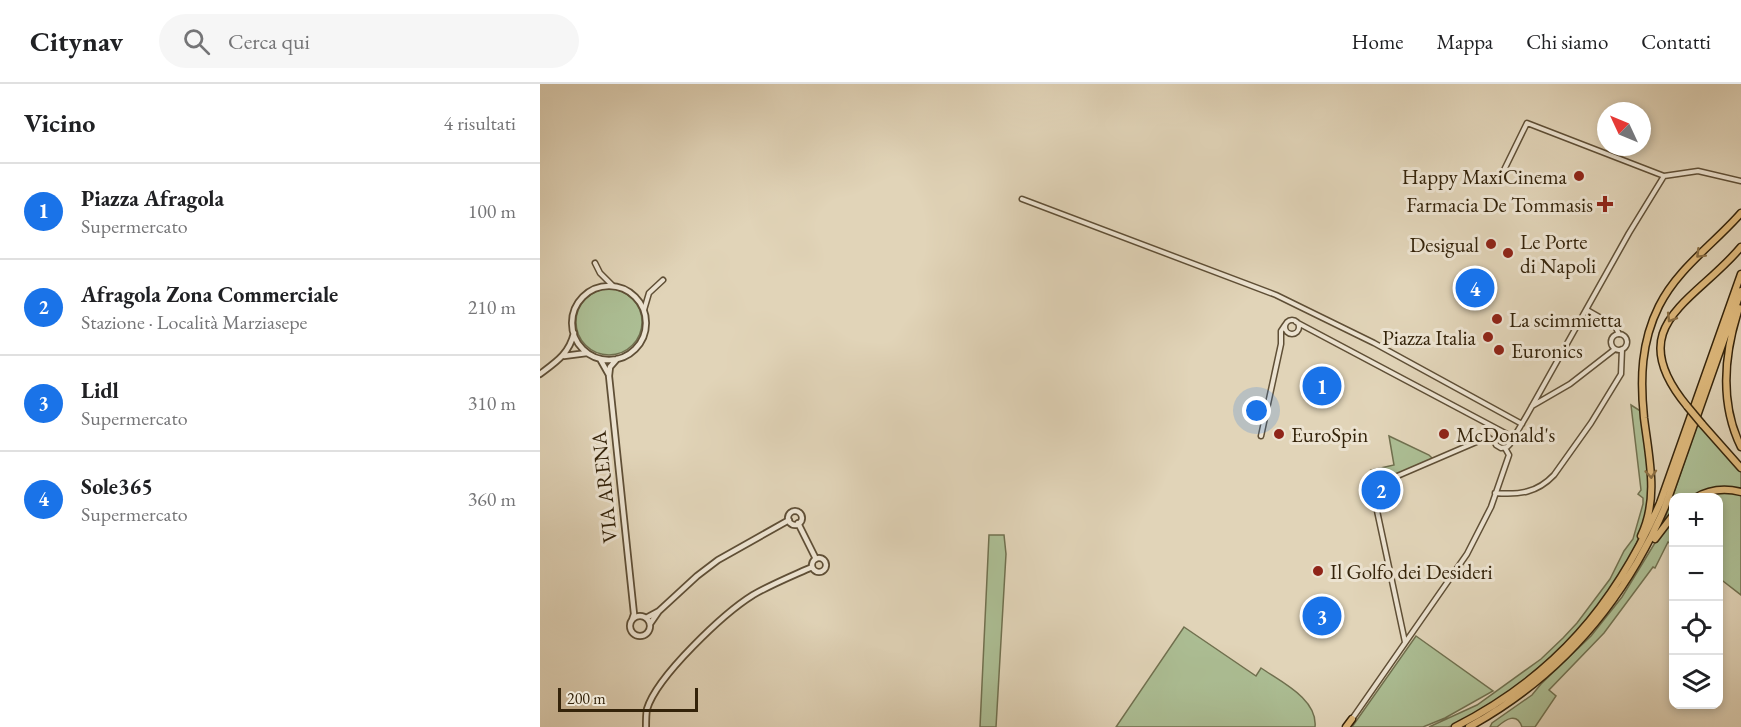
<!DOCTYPE html>
<html lang="it">
<meta charset="utf-8">
<style>
:root{--surface:#fff;--page:#f6f6f6;--text:#202124;--muted:#757577;--line:#e0e0e0;--accent:#1a73e8}
body{margin:0;font-family:"EB Garamond",serif;background:var(--page);color:var(--text)}
.controls{position:absolute;right:18px;bottom:18px;display:grid;overflow:hidden;border-radius:12px;box-shadow:0 3px 9px #0003}
.controls button{width:54px;height:54px;display:grid;place-items:center;padding:0;border:0;border-bottom:2px solid var(--line);background:var(--surface);color:var(--text);font:30px sans-serif}
.compass{position:absolute;left:1057px;top:18px;width:54px;height:54px;border-radius:50%;background:var(--surface);box-shadow:0 3px 9px #0003;rotate:314deg}
.scale{position:absolute;left:18px;bottom:15px;width:140px;box-sizing:border-box;padding-left:6px;border:3px solid #34230a;border-top:0;font-size:16px;line-height:21px;white-space:nowrap;color:#34230a;-webkit-text-stroke:4px #ece3d1;paint-order:stroke}
.you{position:absolute;left:717px;top:327px;width:21px;height:21px;margin:-15px;border:4px solid #fff;border-radius:50%;background:#1a73e8;box-shadow:0 0 0 9px #1a73e833}
.badge{display:grid;place-items:center;width:39px;height:39px;border-radius:50%;background:var(--accent);color:#fff;font-size:20px;font-weight:700}
.pin{position:absolute;translate:-50% -50%;border:3px solid #fff;box-shadow:0 2px 6px #0006}
.list{margin:0;padding:0;list-style:none}
h2{display:flex;justify-content:space-between;align-items:center;height:78px;margin:0;padding:0 24px;font-size:26px}
h2 small{font-size:20px;font-weight:400;color:var(--muted)}
.list li{display:grid;grid-template-columns:39px 1fr auto;gap:18px;align-items:center;box-sizing:border-box;height:96px;padding:0 24px;border-top:2px solid var(--line)}
.list b{display:block;font-size:22px;white-space:nowrap}
.list p{margin:0;font-size:20px;white-space:nowrap;color:var(--muted)}
.list em{font-size:20px;font-style:normal;color:var(--muted)}
.icon{flex:none;width:33px;height:33px;fill:none;stroke:currentColor;stroke-width:2;stroke-linecap:round;stroke-linejoin:round}
.map{position:relative;flex:none;width:1201px;height:643px;overflow:hidden}
header{display:flex;align-items:center;gap:36px;box-sizing:border-box;height:84px;padding:0 30px;background:var(--surface);border-bottom:2px solid var(--line)}
header strong{font-size:28px}
nav{display:flex;gap:33px;margin-inline-start:auto;font-size:21px}
.search{width:420px;height:54px;background:var(--page);display:flex;align-items:center;gap:15px;box-sizing:border-box;padding:0 21px;border-radius:33px;color:var(--muted);font-size:22px}
main{display:flex}
aside{flex:1;background:var(--surface)}
.map>svg:first-child{display:block}
.green{fill:#acbe94;stroke:#70704f;stroke-width:1.5}
.lines{fill:none;stroke-linecap:round;stroke-linejoin:round}
.minor-casing{stroke:#5f4f36;stroke-width:7}
.tertiary-casing{stroke:#5f4f36;stroke-width:8}
.trunk-casing{stroke:#34230a;stroke-width:9}
.minor{stroke:#ece3d1;stroke-width:4}
.tertiary{stroke:#ece3d1;stroke-width:4.5}
.trunk{stroke:#e0ba7c;stroke-width:6}
.trunk-bridge-casing{stroke:#34230a;stroke-width:9;stroke-linecap:butt}
.trunk-bridge{stroke:#e0ba7c;stroke-width:6}
.oneway{stroke:#8a6e43}
.poi-dot{fill:#8f2418;stroke:#ece3d1;stroke-width:2}
.labels{text-anchor:middle;dominant-baseline:central;stroke-width:6;stroke-linejoin:round;paint-order:stroke}
.poi-label{font-size:21px;fill:#34230a;stroke:#ece3d1;text-anchor:start}
.street-label{font-size:21px;fill:#34230a;stroke:#ece3d1}
</style>
<header>
<strong>Citynav</strong>
<div class="search"><svg class="icon" aria-label="search" viewBox="0 0 24 24"><circle cx="10" cy="10" r="6"/><path d="M15 15l6 6"/></svg>Cerca qui</div>
<nav><a>Home</a><a>Mappa</a><a>Chi siamo</a><a>Contatti</a></nav>
</header>
<main>
<aside>
<h2>Vicino<small>4 risultati</small></h2>
<ul class="list">
<li><span class="badge">1</span><div><b>Piazza Afragola</b><p>Supermercato</p></div><em>100 m</em></li>
<li><span class="badge">2</span><div><b>Afragola Zona Commerciale</b><p>Stazione · Località Marziasepe</p></div><em>210 m</em></li>
<li><span class="badge">3</span><div><b>Lidl</b><p>Supermercato</p></div><em>310 m</em></li>
<li><span class="badge">4</span><div><b>Sole365</b><p>Supermercato</p></div><em>360 m</em></li>
</ul>
</aside>
<div class="map">
<svg width="1201" height="643" viewBox="0 0 1201 643">
<rect width="100%" height="100%" fill="#e1d4b8"/>
<filter id="stains"><feTurbulence type="fractalNoise" baseFrequency=".00333" numOctaves="4"/><feColorMatrix values="0 0 0 0 .2 0 0 0 0 .09 0 0 0 0 .02 0 0 0 .5 -.17"/></filter>
<radialGradient id="worn" r=".72"><stop offset=".6" stop-color="#630" stop-opacity="0"/><stop offset="1" stop-color="#630" stop-opacity=".3"/></radialGradient>
<path class="green" d="M36 238a33 33 0 1 1 66 0a33 33 0 1 1-66 0Z
M1091,321L1102,328C1105,356 1114,390 1109,419C1095,495 1027,564 967,609C954,619 924,640 908,643C902,643 895,643 889,643L937,621L1001,575L1023,554L1037,539L1070,495L1084,467L1093,455L1103,420V414L1098,410L1101,406Z
M1158,339L1201,388V407L1171,404L1151,413L1134,414L1133,427L1124,437Z
M849,352L889,371L893,375L850,393L832,386L854,381Z
M1180,407L1201,410V511L1179,494L1178,414H1159Z
M1133,434V461L1128,458L1115,484L1113,483L1064,549L1009,606L1016,612L995,643H982C977,628 966,635 957,643H950L952,639L992,611L1001,600L1051,552L1082,513L1121,449Z
M449,451H464L466,470L456,643H440Z
M644,543L716,592L721,584C741,598 778,615 775,643H576Z
M876,552L953,607L905,634L883,643H812Z"/>
<g class="lines">
<defs>
<path id="minor" d="M964,86L987,39L1124,92
M1124,92L1158,87L1201,97
M482,115L736,211L834,259L982,340
M55,179L60,189L73,202
M104,226L109,209L123,196
M1047,226L1075,242L1079,250
M745 243a7 7 0 1 1 14 0a7 7 0 1 1-14 0Z
M756,238L967,350L970,353V360L967,363L961,364L956,361L955,355L958,350L965,349
M1071 258a8 8 0 1 1 16 0a8 8 0 1 1-16 0Z
M992,322L1030,300L1075,265
M721,352L741,260V247L745,241
M970,353L977,348L987,331L1089,149L1124,92
M955,409C979,411 997,409 1014,391L1051,339L1081,290L1082,265
M865,558L830,394L840,393L848,396L948,353L955,359
M812,635L927,470L951,423L969,371L965,364"/>
<path id="tertiary" d="M32 239a37 37 0 1 1 74 0a37 37 0 1 1-74 0Z
M24,272L47,269
M60,275L69,291
M77,275L70,283L69,292L94,530L92,536
M0,290C16,278 29,270 34,249
M248 434a7 7 0 1 1 14 0a7 7 0 1 1-14 0Z
M258,439L276,475
M272 481a7 7 0 1 1 14 0a7 7 0 1 1-14 0Z
M119,527L157,492L178,476L249,436
M90 542a10 10 0 1 1 20 0a10 10 0 1 1-20 0Z
M106,534L119,527L110,540
M106,643C106,637 106,630 107,625C117,592 184,529 213,511C232,500 252,492 272,483"/>
<path id="trunk" d="M1199,224C1184,270 1179,318 1201,363
M1147,322C1080,241 1155,218 1201,163
M1162,340L1201,384
M1155,414C1170,405 1185,404 1201,408
M1101,452C1119,414 1109,374 1104,334C1100,295 1101,258 1119,222C1138,184 1174,160 1201,129
M1115,455L1134,430
M806,643L812,635
M915,643C1015,592 1075,521 1120,419L1201,190
M929,643C1020,593 1084,518 1125,423L1201,207"/>
</defs>
<use href="#minor" class="minor-casing"/>
<use href="#tertiary" class="tertiary-casing"/>
<use href="#trunk" class="trunk-casing"/>
<use href="#minor" class="minor"/>
<use href="#tertiary" class="tertiary"/>
<use href="#trunk" class="trunk"/>
<defs>
<path id="trunk-bridge" d="M1147,322L1162,340"/>
</defs>
<use href="#trunk-bridge" class="trunk-bridge-casing"/>
<use href="#trunk-bridge" class="trunk-bridge"/>
</g>
<defs><path id="oneway-chevron" d="M-2-3.5L2.5 0L-2 3.5" fill="none" stroke-width="1.6" stroke-linecap="round" stroke-linejoin="round" transform="scale(1.5)"/></defs>
<g class="oneway">
<use href="#oneway-chevron" transform="translate(1160 170) rotate(135)"/>
<use href="#oneway-chevron" transform="translate(1131 234) rotate(121)"/>
<use href="#oneway-chevron" transform="translate(1111 390) rotate(86)"/>
</g>
<g class="poi-dot">
<circle cx="1039" cy="92" r="6"/>
<path d="M1062 111h6v6h6v6h-6v6h-6v-6h-6v-6h6z"/>
<circle cx="951" cy="160" r="6"/>
<circle cx="968" cy="169" r="6"/>
<circle cx="957" cy="235" r="6"/>
<circle cx="948" cy="253" r="6"/>
<circle cx="959" cy="266" r="6"/>
<circle cx="739" cy="350" r="6"/>
<circle cx="904" cy="350" r="6"/>
<circle cx="778" cy="487" r="6"/>
</g>
<g class="labels">
<g class="poi-label">
<text x="1027" y="92" text-anchor="end">Happy MaxiCinema</text>
<text x="1053" y="120" text-anchor="end">Farmacia De Tommasis</text>
<text x="980" y="157">Le Porte<tspan x="980" dy="24">di Napoli</tspan></text>
<text x="939" y="160" text-anchor="end">Desigual</text>
<text x="969" y="235">La scimmietta</text>
<text x="936" y="253" text-anchor="end">Piazza Italia</text>
<text x="971" y="266">Euronics</text>
<text x="751" y="350">EuroSpin</text>
<text x="916" y="350">McDonald's</text>
<text x="790" y="487">Il Golfo dei Desideri</text>
</g>
<g class="street-label">
<text transform="translate(64 403) rotate(-96)">VIA ARENA</text>
</g>
</g>
<rect width="100%" height="100%" filter="url(#stains)"/>
<rect width="100%" height="100%" fill="url(#worn)"/>
</svg>
<div class="controls">
<button>+</button>
<button>−</button>
<button><svg class="icon" aria-label="locate" viewBox="0 0 24 24"><circle cx="12" cy="12" r="6"/><path d="M12 2v4M12 18v4M2 12h4M18 12h4"/></svg></button>
<button><svg class="icon" aria-label="layers" viewBox="0 0 24 24"><path d="M12 4l9 5-9 5-9-5zM3 14l9 5 9-5"/></svg></button>
</div>
<svg class="compass" viewBox="-18 -18 36 36"><path d="M0-13l5 13h-10z" fill="#e53935"/><path d="M0 13l5-13h-10z" fill="#757577"/></svg>
<div class="scale">200 m</div>
<div class="you"></div>
<div class="pin badge" style="left:782px;top:302px">1</div>
<div class="pin badge" style="left:841px;top:406px">2</div>
<div class="pin badge" style="left:782px;top:532px">3</div>
<div class="pin badge" style="left:935px;top:204px">4</div>
</div>
</main>
